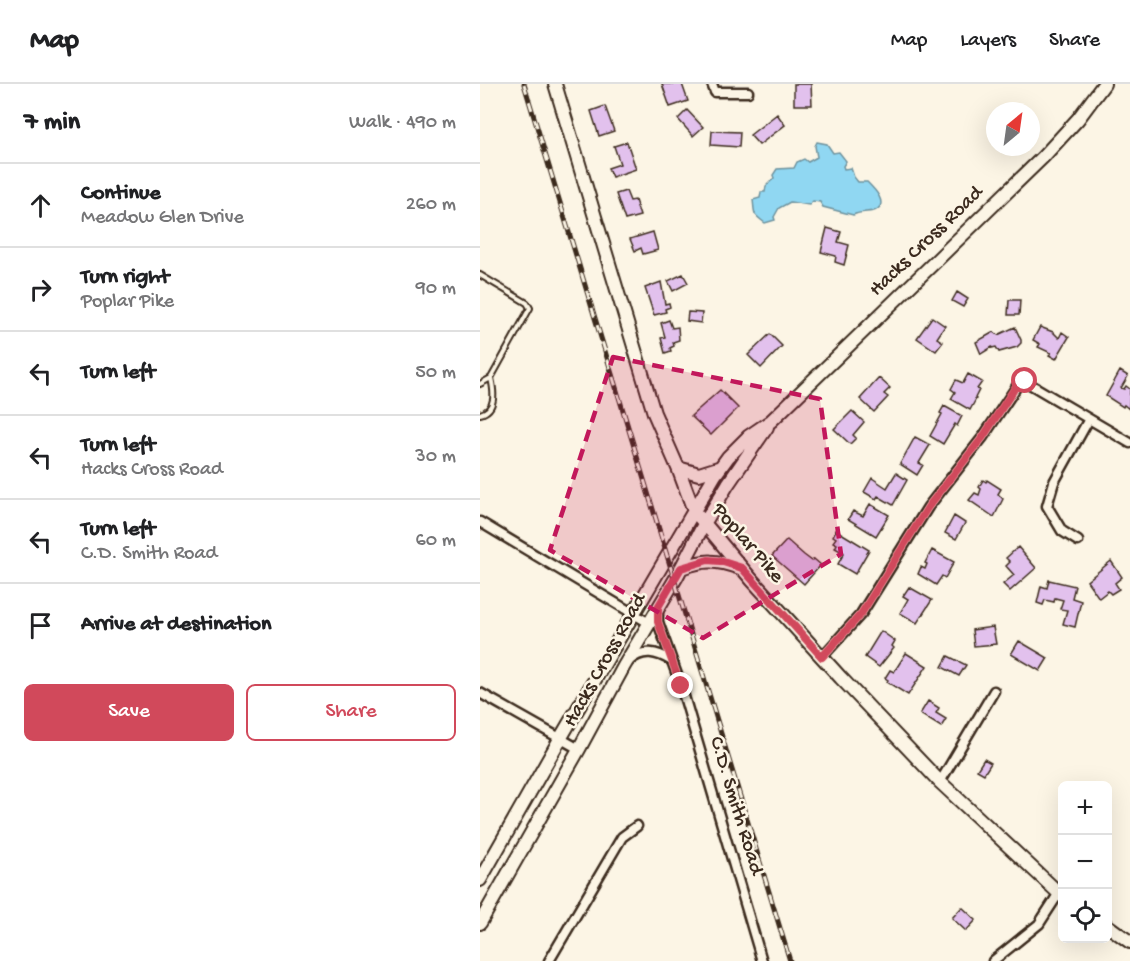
<!DOCTYPE html>
<meta charset="utf-8">
<style>
:root{--surface:#fff;--page:#f6f6f6;--text:#202124;--muted:#757577;--line:#e0e0e0;--accent:#d1495b}
body{margin:0;font-family:"Gochi Hand",sans-serif;background:var(--page);color:var(--text)}
.controls{position:absolute;right:18px;bottom:18px;display:grid;overflow:hidden;border-radius:9px;box-shadow:0 6px 24px #0002}
.controls button{width:54px;height:54px;display:grid;place-items:center;padding:0;border:0;border-bottom:2px solid var(--line);background:var(--surface);color:var(--text);font:30px sans-serif}
.compass{position:absolute;left:506px;top:18px;width:54px;height:54px;border-radius:50%;background:var(--surface);box-shadow:0 6px 24px #0002;rotate:29deg}
.stop{position:absolute;width:18px;height:18px;margin:-14px;border:4px solid #d1495b;border-radius:50%;background:#fff}
.stop.end{background:#d1495b;border-color:#fff;box-shadow:0 2px 6px #0008}
.list{margin:0;padding:0;list-style:none}
h2{display:flex;justify-content:space-between;align-items:center;height:78px;margin:0;padding:0 24px;font-size:26px}
h2 small{font-size:20px;font-weight:400;color:var(--muted)}
.list li{display:grid;grid-template-columns:39px 1fr auto;gap:18px;align-items:center;box-sizing:border-box;height:84px;padding:0 24px;border-top:2px solid var(--line)}
.list b{display:block;font-size:22px;white-space:nowrap}
.list p{margin:0;font-size:20px;white-space:nowrap;color:var(--muted)}
.list em{font-size:20px;font-style:normal;color:var(--muted)}
.actions{display:flex;gap:12px;padding:18px 24px}
.actions a{flex:1;padding:14px 0;border:2px solid var(--accent);border-radius:9px;text-align:center;font-size:21px;color:var(--accent)}
.actions .main{background:var(--accent);color:#fff}
.icon{flex:none;width:33px;height:33px;fill:none;stroke:currentColor;stroke-width:2;stroke-linecap:round;stroke-linejoin:round}
.map{position:relative;flex:none;width:650px;height:877px;overflow:hidden}
header{display:flex;align-items:center;gap:36px;box-sizing:border-box;height:84px;padding:0 30px;background:var(--surface);border-bottom:2px solid var(--line)}
header strong{font-size:28px}
nav{display:flex;gap:33px;margin-inline-start:auto;font-size:21px}
main{display:flex}
aside{flex:1;background:var(--surface)}
.map>svg:first-child{display:block}
.water{fill:#90d7f2;stroke:#6e929d;stroke-width:1.5}
.building{fill:#e2c1ed;stroke:#3b2a1e;stroke-width:1.5}
.lines{fill:none;stroke-linecap:round;stroke-linejoin:round}
.lane-casing{stroke:#3b2a1e;stroke-width:8}
.street-casing{stroke:#3b2a1e;stroke-width:13}
.secondary-casing{stroke:#3b2a1e;stroke-width:16}
.lane{stroke:#fcf5e5;stroke-width:4}
.street{stroke:#fcf5e5;stroke-width:8}
.secondary{stroke:#fcf5e5;stroke-width:12}
.rail-casing{stroke:#3b2a1e;stroke-width:5}
.rail{stroke:#fcf5e5;stroke-width:3;stroke-dasharray:9;stroke-linecap:butt}
.route{stroke:#d1495b;stroke-width:8}
.marked{fill:#c2185b;fill-opacity:0.2;stroke:#c2185b;stroke-width:4.5;stroke-dasharray:12 8;stroke-linejoin:round}
.labels{text-anchor:middle;dominant-baseline:central;stroke-width:5;stroke-linejoin:round;paint-order:stroke}
.street-label{font-size:21px;fill:#3b2a1e;stroke:#fcf5e5}
</style>
<header>
<strong>Map</strong>
<nav><a>Map</a><a>Layers</a><a>Share</a></nav>
</header>
<main>
<aside>
<h2>7 min<small>Walk · 490 m</small></h2>
<ul class="list">
<li><svg class="icon" aria-label="ahead" viewBox="0 0 24 24"><path d="M12 20V5M6 11l6-6 6 6"/></svg><div><b>Continue</b><p>Meadow Glen Drive</p></div><em>260 m</em></li>
<li><svg class="icon" aria-label="right" viewBox="0 0 24 24"><path d="M7 20v-9h11M14 6l5 5-5 5"/></svg><div><b>Turn right</b><p>Poplar Pike</p></div><em>90 m</em></li>
<li><svg class="icon" aria-label="left" viewBox="0 0 24 24"><path d="M17 20v-9H6M10 6l-5 5 5 5"/></svg><div><b>Turn left</b></div><em>50 m</em></li>
<li><svg class="icon" aria-label="left" viewBox="0 0 24 24"><path d="M17 20v-9H6M10 6l-5 5 5 5"/></svg><div><b>Turn left</b><p>Hacks Cross Road</p></div><em>30 m</em></li>
<li><svg class="icon" aria-label="left" viewBox="0 0 24 24"><path d="M17 20v-9H6M10 6l-5 5 5 5"/></svg><div><b>Turn left</b><p>C.D. Smith Road</p></div><em>60 m</em></li>
<li><svg class="icon" aria-label="arrive" viewBox="0 0 24 24"><path d="M6 21V4h12l-3 4 3 4H6"/></svg><div><b>Arrive at destination</b></div></li>
</ul>
<div class="actions"><a class="main">Save</a><a>Share</a></div>
</aside>
<div class="map">
<svg width="650" height="877" viewBox="0 0 650 877">
<rect width="100%" height="100%" fill="#fcf5e5"/>
<filter id="ink" filterUnits="userSpaceOnUse"><feTurbulence type="fractalNoise" baseFrequency=".0167" numOctaves="2"/><feDisplacementMap in="SourceGraphic" scale="12" xChannelSelector="R" yChannelSelector="G"/><feConvolveMatrix kernelMatrix="1 2 1 2 8 2 1 2 1" color-interpolation-filters="sRGB"/></filter>
<g filter="url(#ink)">
<path class="water" d="M337,58L347,60L353,69L359,68L366,77L363,82L364,85L371,84L374,93L378,98H387C393,104 409,119 396,126C391,129 381,127 373,131L343,123L340,118L333,117L329,121L310,118L299,124L294,133L295,136L285,139C272,129 275,131 273,116L280,114L281,108H285L286,102L294,94L293,91L297,85L314,84L317,78L324,75L328,78L337,73L335,62Z"/>
<path class="building" d="M182,0H202L208,17L190,23Z
M314,0H331L332,21H314Z
M125,22L134,47L119,52L111,27Z
M207,26L223,43L213,52L198,35Z
M297,30L305,41L279,61L270,51Z
M232,47L260,48L259,63L231,61Z
M147,58L156,85L132,93L128,84L140,80L134,62Z
M146,107L150,117L155,116L160,132L145,136L136,110Z
M347,144L361,148L358,158L369,161L364,181L355,178L356,172L341,168Z
M173,148L178,166L163,170L161,164L155,167L150,155Z
M203,190L208,199L193,207L188,197Z
M181,198L185,220L189,219L190,223L185,225L186,228L174,231L165,204Z
M477,208L488,215L483,223L472,217Z
M529,216H540L539,231H528Z
M208,228L222,229L221,239L207,237Z
M452,233L465,242L457,254L463,258L456,267L437,254Z
M189,236L192,244L198,243L199,256L193,258L194,262L190,264L191,267L185,269L181,254L185,253L181,239Z
M535,243L541,256V259L537,263L519,268L516,263L512,264V263L501,270L496,258L514,248L518,251Z
M560,243L573,248L579,254L582,248L589,253L576,275L569,271L571,269L558,263L560,260L553,256Z
M290,250L302,262L281,284L268,271Z
M640,287L648,292L641,304L644,305L646,302L650,305L649,325L644,321L643,323L626,312Z
M488,290L502,298L497,305L499,306L495,314L496,315L490,326L471,315L475,308L471,305L476,296L483,299Z
M399,294L410,304L404,310L408,313L394,328L380,315Z
M240,306L258,324L231,351L211,332Z
M464,322L482,332L477,342L475,340L463,360L450,352L462,330L460,329Z
M372,327L384,338L373,351L376,354L370,360L354,345Z
M435,353L450,361L439,379L443,381L437,391L420,380Z
M416,389L427,396L413,421L398,412L396,415L384,408L392,394L407,404Z
M503,396L506,398L507,396L521,405L518,410L523,415L514,433L489,416L495,409L499,411L501,405L499,403Z
M390,420L409,431L396,452L368,435L373,427L383,432Z
M474,432L485,439L476,455L465,449Z
M356,446L389,466L375,490L358,480L364,469L355,464L357,460L353,458L356,454L353,452Z
M307,456L324,471L332,477L334,475L341,481L324,500L292,472Z
M538,463L556,484L530,507L523,500L534,491L526,482L530,478L526,474Z
M452,466L474,478L465,494L462,492L456,501L438,490L441,483L445,485L447,480L445,479Z
M631,477L642,493L635,499L639,505L631,510L628,507L619,514L607,497Z
M569,496L595,502L592,514L601,517L595,543L583,540L587,526L580,525L583,516L575,514L574,518L565,516L563,521L557,519L561,502L567,504Z
M429,503L452,516L437,539L420,529L428,515L423,512Z
M513,543L516,560L494,562L492,546Z
M401,547L415,557L412,562L414,564L399,583L385,573Z
M539,557L568,574L560,587L531,570Z
M426,569L447,582L428,611L407,598L408,596L405,594L410,586L414,588Z
M468,572L486,581L479,592L462,583Z
M448,617L459,624L456,629L466,635L461,643L440,630Z
M504,675L511,679L504,690L497,686Z
M482,823L496,836L486,847L472,834Z"/>
<g class="lines">
<defs>
<path id="lane" d="M0,191L47,219L50,224L11,294L0,300
M0,330C17,326 14,307 11,294"/>
<path id="street" d="M232,0L235,8H268
M0,438L169,539
M598,457L582,447L567,422L574,398L609,335
M178,527V538L201,602L282,877
M342,573L381,530L448,423L503,353L539,299L541,297L548,299L650,359
M149,577C163,564 177,568 192,577
M0,609L99,665
M460,698L514,607
M69,877L142,753L157,742
M513,877L559,840L579,809"/>
<path id="secondary" d="M75,0L174,329L198,384L214,427L272,496L361,594L460,698L582,812
M198,384L219,390L241,383
M201,484C226,475 236,476 260,484
M0,796L80,655L235,391L248,373L269,352L291,337L563,73L598,35L624,0
M0,839L99,665L144,582L196,494L224,440L248,400L287,343
M628,842L650,858"/>
</defs>
<use href="#lane" class="lane-casing"/>
<use href="#street" class="street-casing"/>
<use href="#secondary" class="secondary-casing"/>
<use href="#lane" class="lane"/>
<use href="#street" class="street"/>
<use href="#secondary" class="secondary"/>
<defs>
<path id="rail" d="M44,0L310,877"/>
</defs>
<use href="#rail" class="rail-casing"/>
<use href="#rail" class="rail"/>
</g>
</g>
<g class="lines" filter="url(#ink)">
<path class="route" d="M201,602L178,538V523L201,484L228,476L240,477L262,484L342,573L381,530L448,423L503,353L538,299L545,297"/>
</g>
<path class="marked" d="M133,273L340,315L361,470L223,554L70,466Z"/>
<g class="labels">
<g class="street-label">
<text transform="translate(447 158) rotate(-44)">Hacks Cross Road</text>
<text transform="translate(267 460) rotate(49)">Poplar Pike</text>
<text transform="translate(126 577) rotate(-61)">Hacks Cross Road</text>
<text transform="translate(255 722) rotate(73)">C.D. Smith Road</text>
</g>
</g>
</svg>
<div class="controls">
<button>+</button>
<button>−</button>
<button><svg class="icon" aria-label="locate" viewBox="0 0 24 24"><circle cx="12" cy="12" r="6"/><path d="M12 2v4M12 18v4M2 12h4M18 12h4"/></svg></button>
</div>
<svg class="compass" viewBox="-18 -18 36 36"><path d="M0-13l5 13h-10z" fill="#e53935"/><path d="M0 13l5-13h-10z" fill="#757577"/></svg>
<div class="stop" style="left:545px;top:297px"></div>
<div class="stop end" style="left:201px;top:602px"></div>
</div>
</main>
